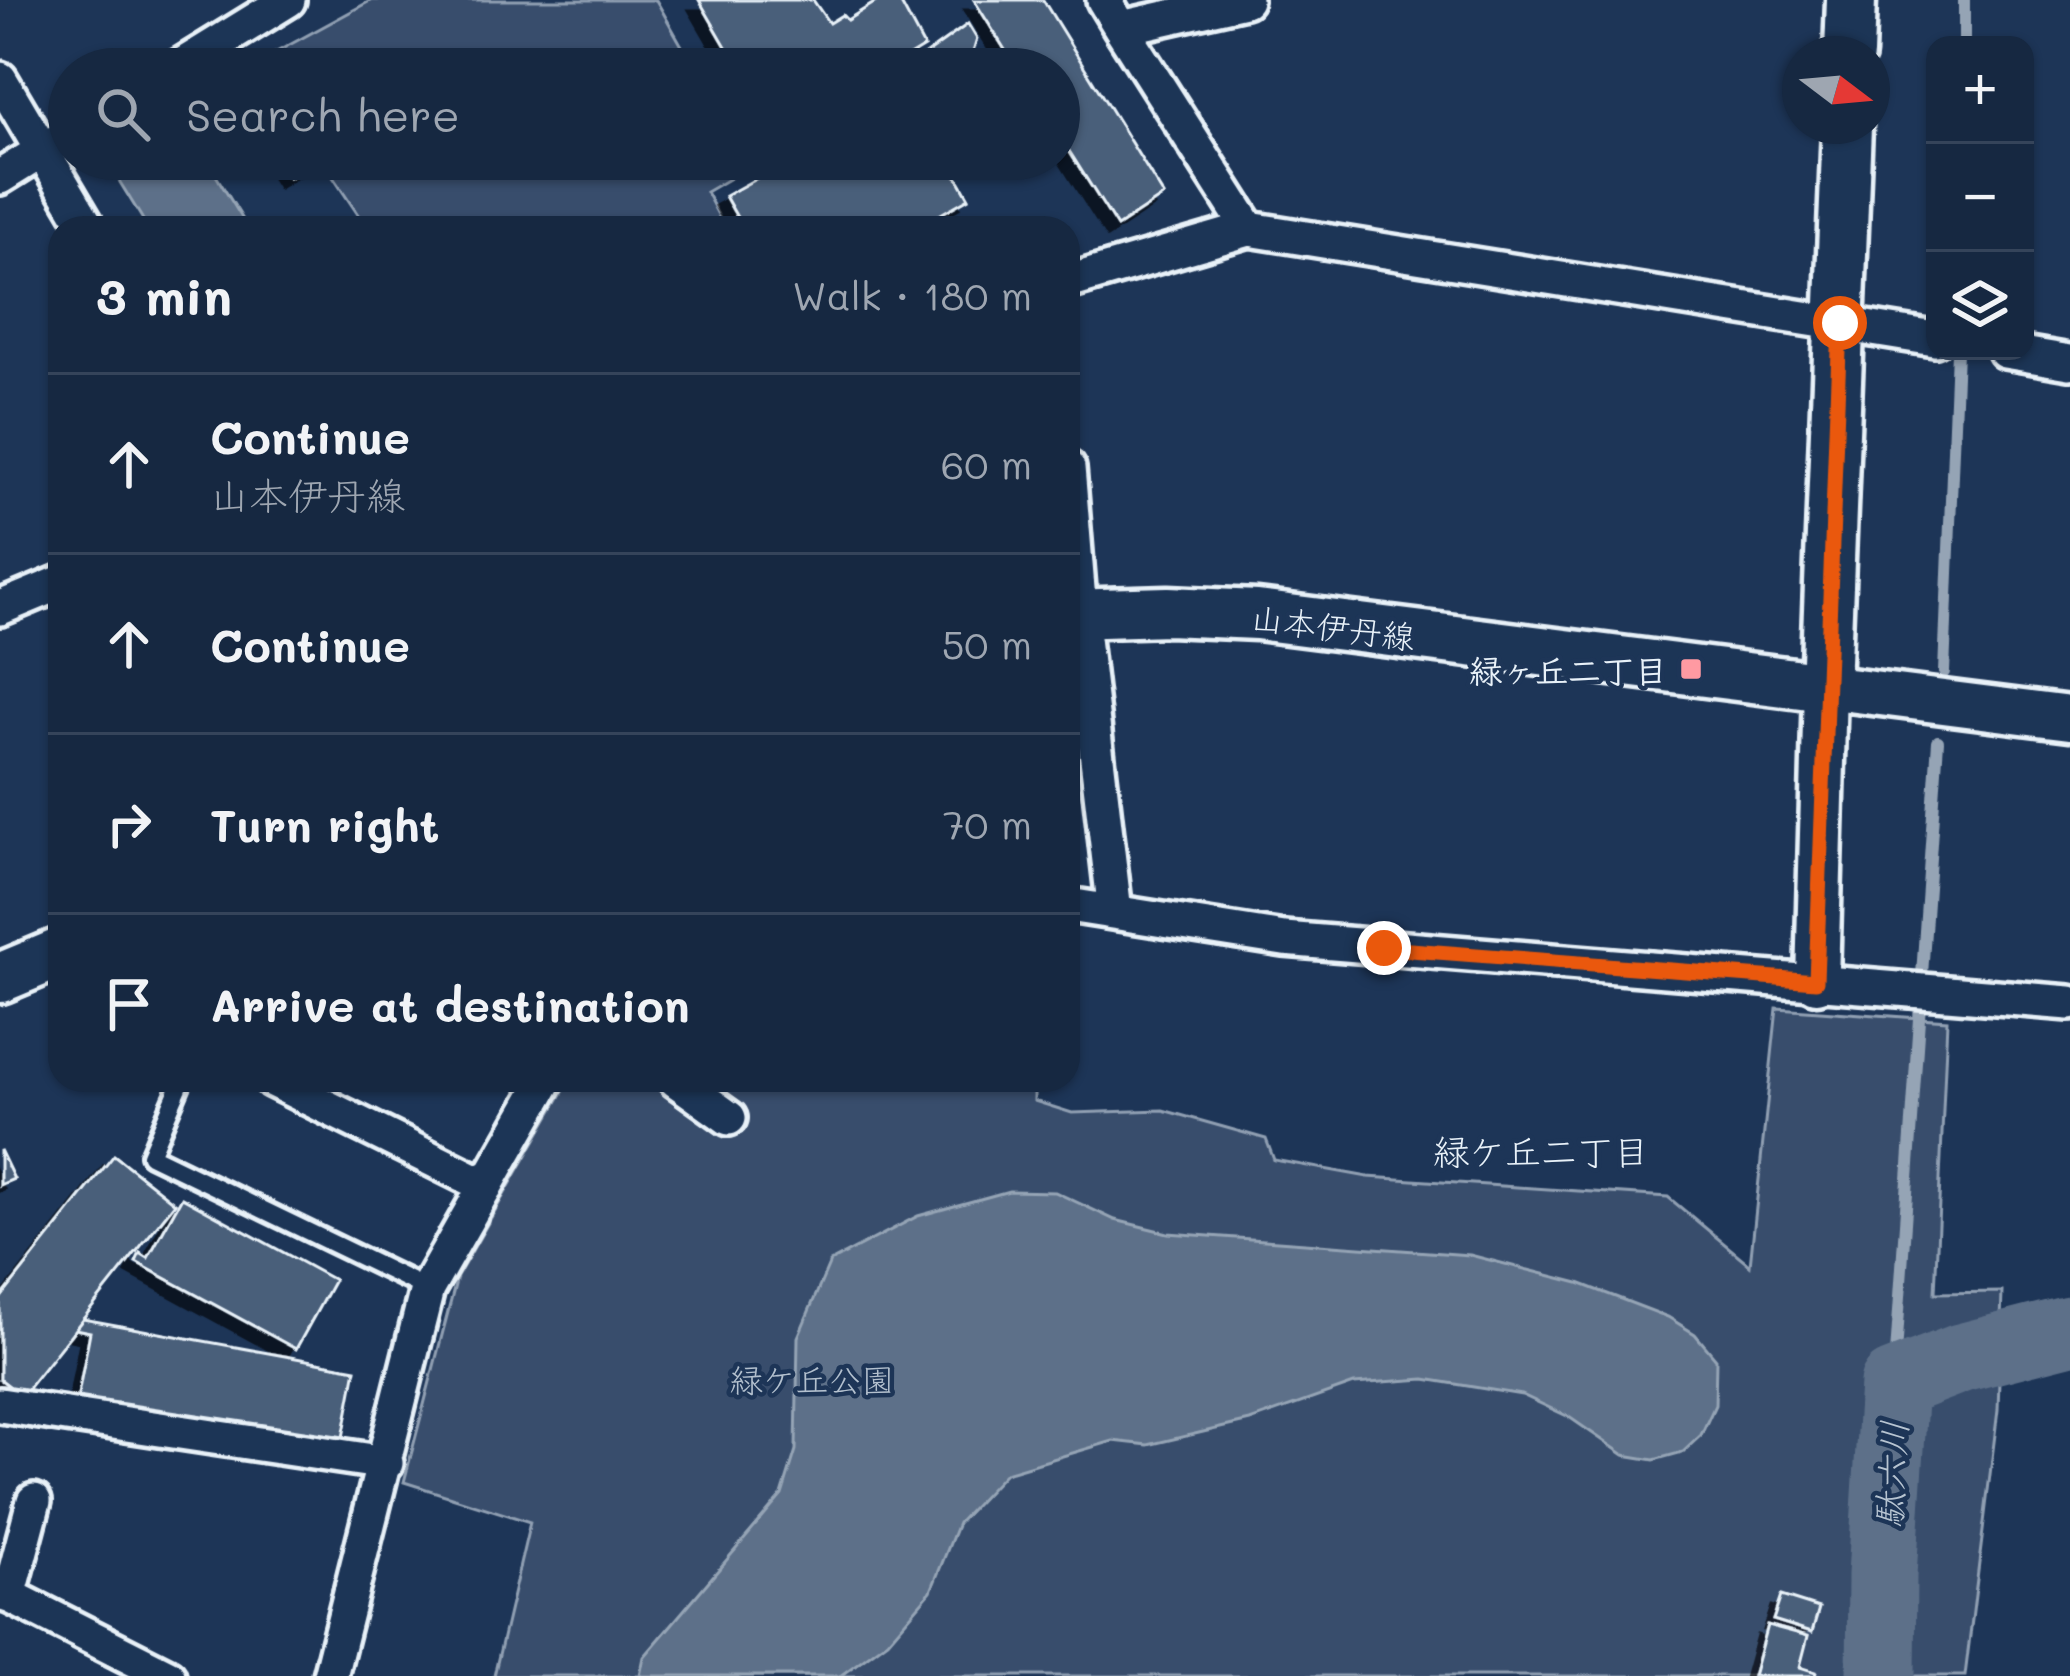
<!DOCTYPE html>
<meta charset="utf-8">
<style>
:root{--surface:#162841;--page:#1f3048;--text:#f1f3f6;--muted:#9ea6b1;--line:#35445a}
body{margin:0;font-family:Mali,"Klee One",sans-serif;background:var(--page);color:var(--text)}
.controls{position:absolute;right:36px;top:36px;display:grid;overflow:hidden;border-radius:24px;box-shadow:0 3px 9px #0004}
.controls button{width:108px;height:108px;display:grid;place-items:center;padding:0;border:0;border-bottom:3px solid var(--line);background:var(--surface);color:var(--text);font:60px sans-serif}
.compass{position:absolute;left:1782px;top:36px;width:108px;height:108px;border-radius:50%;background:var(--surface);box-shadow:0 3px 9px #0004;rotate:106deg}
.stop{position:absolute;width:36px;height:36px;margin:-27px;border:9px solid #ea580c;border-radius:50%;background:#fff}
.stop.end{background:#ea580c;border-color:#fff;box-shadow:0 3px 12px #0008}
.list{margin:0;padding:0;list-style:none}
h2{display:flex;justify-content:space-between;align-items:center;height:156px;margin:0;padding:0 48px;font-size:51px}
h2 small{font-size:39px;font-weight:400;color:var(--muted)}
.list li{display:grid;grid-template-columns:78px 1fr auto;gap:36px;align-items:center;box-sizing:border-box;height:180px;padding:0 48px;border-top:3px solid var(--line)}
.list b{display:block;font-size:45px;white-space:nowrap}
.list p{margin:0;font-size:39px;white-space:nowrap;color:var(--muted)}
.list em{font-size:39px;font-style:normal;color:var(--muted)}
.icon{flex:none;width:66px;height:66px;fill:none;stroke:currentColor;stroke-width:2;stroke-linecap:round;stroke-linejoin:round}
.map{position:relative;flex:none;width:2070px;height:1676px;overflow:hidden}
.search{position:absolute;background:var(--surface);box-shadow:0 3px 9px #0004;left:48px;top:48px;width:1032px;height:132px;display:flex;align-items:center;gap:30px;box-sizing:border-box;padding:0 42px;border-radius:66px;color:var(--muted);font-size:45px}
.panel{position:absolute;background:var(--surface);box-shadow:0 3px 9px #0004;left:48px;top:216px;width:1032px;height:876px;border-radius:36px}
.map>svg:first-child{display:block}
.green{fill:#374d6c;stroke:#909fb2;stroke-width:3}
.water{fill:#5d7089;stroke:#95a4b5;stroke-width:3}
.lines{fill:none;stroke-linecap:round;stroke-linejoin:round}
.stream{stroke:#95a4b5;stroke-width:12}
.river{stroke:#5d7089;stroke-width:69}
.building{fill:#495e7a;stroke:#e8f1f8;stroke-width:3;filter:url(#shadow)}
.service-casing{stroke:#e8f1f8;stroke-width:26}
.minor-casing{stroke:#e8f1f8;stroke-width:42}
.tertiary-casing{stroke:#e8f1f8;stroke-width:51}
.secondary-casing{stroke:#e8f1f8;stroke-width:57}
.service{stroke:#1d3557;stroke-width:16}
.minor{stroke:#1d3557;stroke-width:33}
.tertiary{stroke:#1d3557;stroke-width:42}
.secondary{stroke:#1d3557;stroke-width:48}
.route{stroke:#ea580c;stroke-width:15}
.poi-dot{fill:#ff9aa2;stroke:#1d3557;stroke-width:4.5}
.labels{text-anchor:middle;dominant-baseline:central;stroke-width:9;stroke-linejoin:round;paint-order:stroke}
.street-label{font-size:33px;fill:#e8f1f8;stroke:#1d3557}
.poi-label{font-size:33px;font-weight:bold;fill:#e8f1f8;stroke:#1d3557;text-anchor:end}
.park-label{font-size:33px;fill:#b3c0ce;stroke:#1d3557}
.neighbourhood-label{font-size:36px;fill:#e8f1f8;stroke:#1d3557}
.water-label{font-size:36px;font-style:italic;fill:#b7c4d1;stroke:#1d3557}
</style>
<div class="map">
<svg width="2070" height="1676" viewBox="0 0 2070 1676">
<defs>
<filter id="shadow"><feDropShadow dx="-10" dy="10" stdDeviation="0" flood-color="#0009"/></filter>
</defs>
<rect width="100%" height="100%" fill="#1d3557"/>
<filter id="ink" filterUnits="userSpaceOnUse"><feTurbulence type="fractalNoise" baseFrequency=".00833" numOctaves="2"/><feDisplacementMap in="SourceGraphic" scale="24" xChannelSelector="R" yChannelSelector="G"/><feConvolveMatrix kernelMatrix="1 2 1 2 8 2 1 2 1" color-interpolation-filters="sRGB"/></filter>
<g filter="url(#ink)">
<path class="green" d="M372,0H656L695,69H262L258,62Z
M321,159H745L749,167L706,192L725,228H367Z
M1777,1008L1947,1020L1935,1293L2002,1292L1998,1410L1965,1676H494L530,1522L404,1482L457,1277L570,1080H1034V1101L1072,1113L1163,1110L1266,1139L1274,1160L1368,1177L1668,1197L1750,1265Z"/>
<path class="water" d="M121,159H206L248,228H148L110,166Z
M1009,1191L1055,1192L1115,1220L1168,1233L1470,1255L1579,1283L1668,1317L1695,1334L1716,1359L1715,1405L1701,1435L1683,1452L1654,1460L1624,1455L1569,1417L1522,1395L1425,1379L1354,1384L1250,1421L1148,1445L1113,1441L1005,1473L958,1523L931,1591L888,1641L840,1676H640L644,1657L782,1495L796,1450L798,1337L830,1262L918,1216Z"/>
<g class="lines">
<path class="stream" d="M1964,45V0
M1944,672L1957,351
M1894,1384L1938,741"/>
<path class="river" d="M1881,1676L1882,1575L1894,1384L1961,1358L2070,1330"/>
</g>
<path class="building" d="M699,0H813L829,23L842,15L847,20L879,0H899L924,47L888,69H792L784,52L752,69H739Z
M974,0H1043L1164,196L1117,227L1059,135V69H1017Z
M968,24L977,39L968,69H952L946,58L929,69H905Z
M277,159H313L315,162L289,178Z
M791,159H947L969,198L916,228H738L742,226L725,196Z
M0,1150L14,1179L0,1185Z
M114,1155L175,1203L22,1396L0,1379V1299Z
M182,1197L334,1280L296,1349L136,1262L140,1253L148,1258Z
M83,1319L356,1369L341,1448L77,1400L90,1332L75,1329Z
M1781,1596L1819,1608L1812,1632L1773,1620Z
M1767,1625L1808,1636L1800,1667L1816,1672L1815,1676H1753Z"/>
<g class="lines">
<defs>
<path id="service" d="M182,1080L150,1155L427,1289"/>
<path id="minor" d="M1104,0L1121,28
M1245,0L1121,28L1249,229
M176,69L288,0
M0,79L88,228
M0,177L69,134
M1068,282L1249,229L1935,339
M2005,351L2070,362
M1068,468L1080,613L1115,912
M0,608L60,583
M1068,905L1284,939L2070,1003
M272,1080L486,1186
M676,1080L729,1118
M0,1405L386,1463
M0,1591L168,1676
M9,1596L34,1501
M330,1676L427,1289L546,1080"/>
<path id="tertiary" d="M1817,981L1825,687L2070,718"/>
<path id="secondary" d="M1849,54L1851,0
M1068,614L1168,611L1257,615L1825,687L1847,126
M0,978L60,953"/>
</defs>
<use href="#service" class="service-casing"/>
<use href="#minor" class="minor-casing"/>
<use href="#tertiary" class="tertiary-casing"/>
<use href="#secondary" class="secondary-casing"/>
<use href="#service" class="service"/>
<use href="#minor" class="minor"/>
<use href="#tertiary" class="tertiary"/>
<use href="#secondary" class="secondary"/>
</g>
</g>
<g class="lines" filter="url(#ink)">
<path class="route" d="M1384,948L1816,981L1840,323"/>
</g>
<rect class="poi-dot" x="1679" y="657" width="24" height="24" rx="6"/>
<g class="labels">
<g class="street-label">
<text transform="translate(1333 626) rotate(7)">山本伊丹線</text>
</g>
<g class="poi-label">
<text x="1667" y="669">緑ヶ丘二丁目</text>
</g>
<g class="park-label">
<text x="812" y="1378">緑ケ丘公園</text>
</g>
<g class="neighbourhood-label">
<text x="1541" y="1150">緑ケ丘二丁目</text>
</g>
<g class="water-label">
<text transform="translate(1890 1474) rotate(-87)">駄六川</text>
</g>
</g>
</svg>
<div class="controls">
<button>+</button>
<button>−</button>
<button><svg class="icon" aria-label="layers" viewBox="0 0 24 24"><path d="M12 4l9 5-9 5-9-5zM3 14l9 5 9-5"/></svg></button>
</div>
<svg class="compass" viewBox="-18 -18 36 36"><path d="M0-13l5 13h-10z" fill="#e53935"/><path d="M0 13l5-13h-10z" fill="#9ea6b1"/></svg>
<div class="stop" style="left:1840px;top:323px"></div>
<div class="stop end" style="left:1384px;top:948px"></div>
<div class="search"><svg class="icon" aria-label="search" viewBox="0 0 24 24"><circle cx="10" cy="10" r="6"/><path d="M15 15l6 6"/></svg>Search here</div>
<section class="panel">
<h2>3 min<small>Walk · 180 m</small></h2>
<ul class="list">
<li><svg class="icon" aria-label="ahead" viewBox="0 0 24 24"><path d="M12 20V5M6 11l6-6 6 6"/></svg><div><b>Continue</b><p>山本伊丹線</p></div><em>60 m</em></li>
<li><svg class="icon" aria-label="ahead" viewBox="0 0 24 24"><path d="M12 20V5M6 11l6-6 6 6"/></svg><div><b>Continue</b></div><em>50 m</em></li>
<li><svg class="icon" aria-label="right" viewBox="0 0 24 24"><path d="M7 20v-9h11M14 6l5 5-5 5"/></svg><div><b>Turn right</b></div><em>70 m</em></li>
<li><svg class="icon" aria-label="arrive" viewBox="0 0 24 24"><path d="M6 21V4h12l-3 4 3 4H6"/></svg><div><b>Arrive at destination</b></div></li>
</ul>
</section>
</div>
